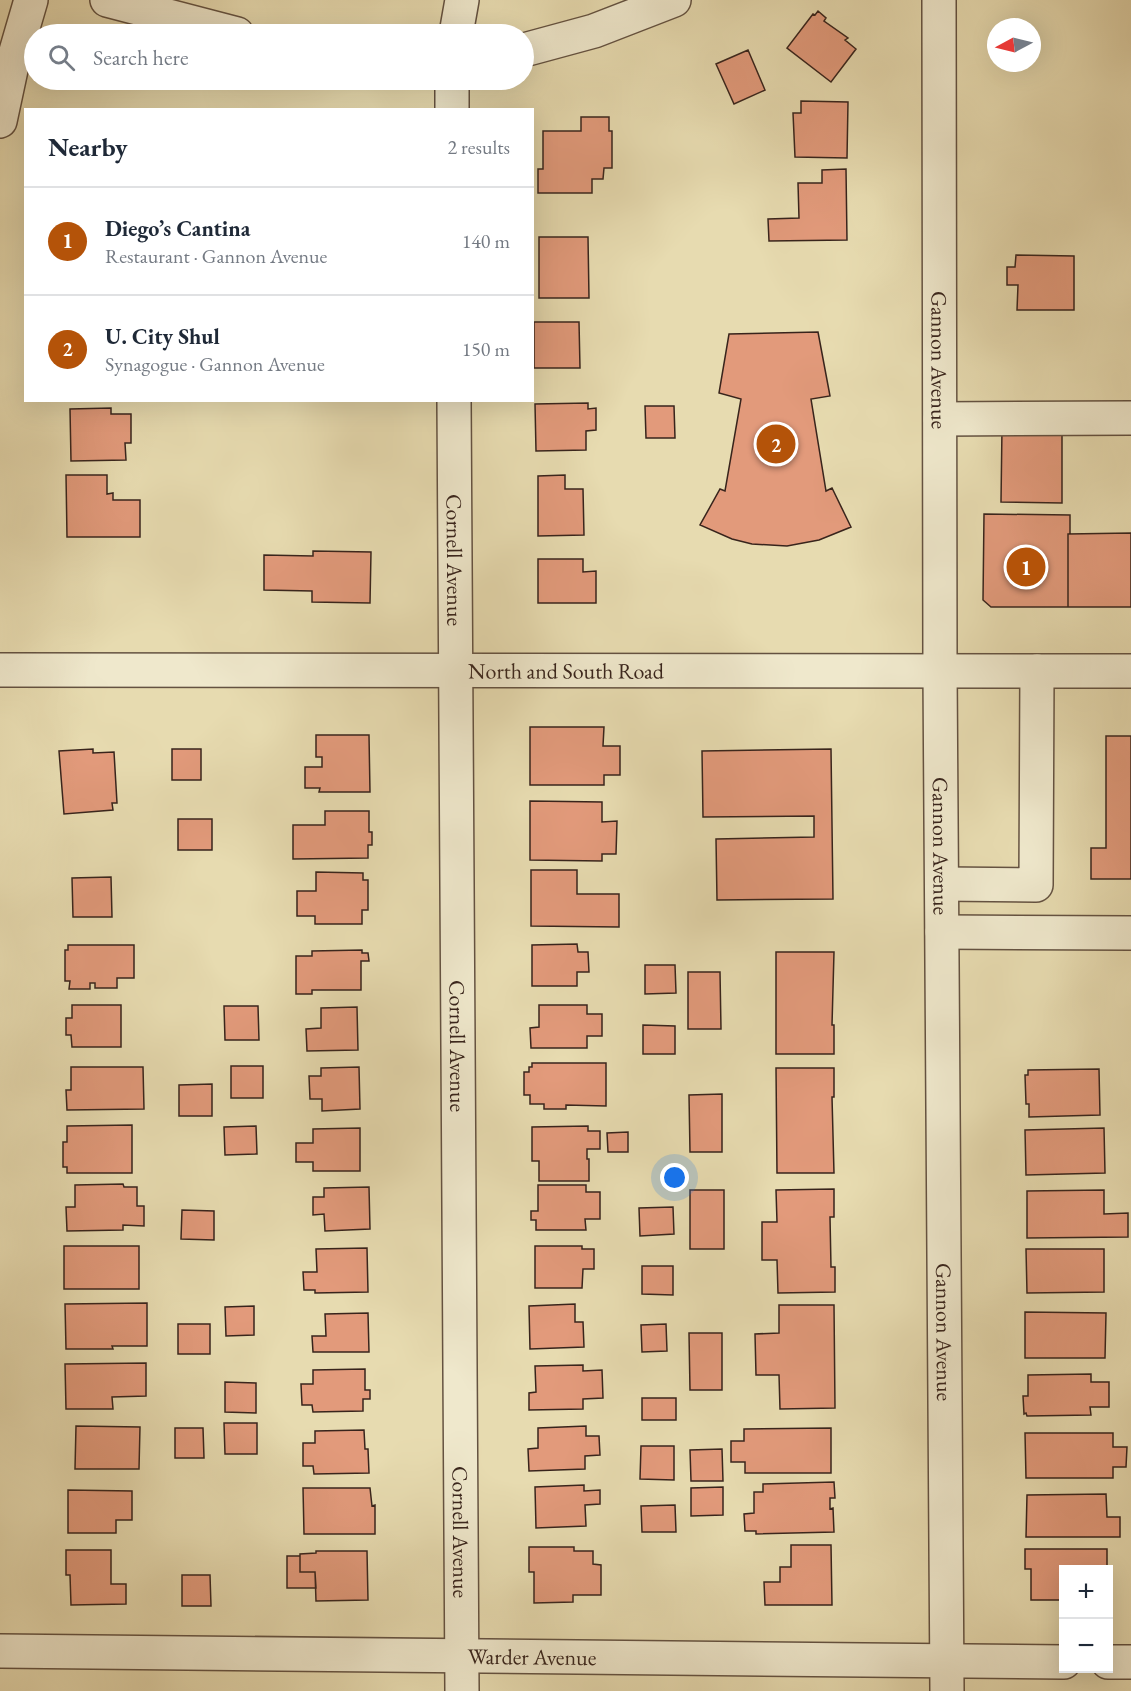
<!DOCTYPE html>
<meta charset="utf-8">
<style>
:root{--surface:#fff;--page:#f6f6f7;--text:#1f2937;--muted:#747a83;--line:#e0e1e3;--accent:#b45309}
body{margin:0;font-family:"EB Garamond",serif;background:var(--page);color:var(--text)}
.controls{position:absolute;right:18px;bottom:18px;display:grid;overflow:hidden;border-radius:0px;box-shadow:0 6px 24px #0002}
.controls button{width:54px;height:54px;display:grid;place-items:center;padding:0;border:0;border-bottom:2px solid var(--line);background:var(--surface);color:var(--text);font:30px sans-serif}
.compass{position:absolute;left:987px;top:18px;width:54px;height:54px;border-radius:50%;background:var(--surface);box-shadow:0 6px 24px #0002;rotate:263deg}
.you{position:absolute;left:675px;top:1178px;width:21px;height:21px;margin:-15px;border:4px solid #fff;border-radius:50%;background:#1a73e8;box-shadow:0 0 0 9px #1a73e833}
.badge{display:grid;place-items:center;width:39px;height:39px;border-radius:50%;background:var(--accent);color:#fff;font-size:20px;font-weight:700}
.pin{position:absolute;translate:-50% -50%;border:3px solid #fff;box-shadow:0 2px 6px #0006}
.list{margin:0;padding:0;list-style:none}
h2{display:flex;justify-content:space-between;align-items:center;height:78px;margin:0;padding:0 24px;font-size:26px}
h2 small{font-size:20px;font-weight:400;color:var(--muted)}
.list li{display:grid;grid-template-columns:39px 1fr auto;gap:18px;align-items:center;box-sizing:border-box;height:108px;padding:0 24px;border-top:2px solid var(--line)}
.list b{display:block;font-size:22px;white-space:nowrap}
.list p{margin:0;font-size:20px;white-space:nowrap;color:var(--muted)}
.list em{font-size:20px;font-style:normal;color:var(--muted)}
.icon{flex:none;width:33px;height:33px;fill:none;stroke:currentColor;stroke-width:2;stroke-linecap:round;stroke-linejoin:round}
.map{position:relative;flex:none;width:1131px;height:1691px;overflow:hidden}
.search{position:absolute;background:var(--surface);box-shadow:0 6px 24px #0002;left:24px;top:24px;width:510px;height:66px;display:flex;align-items:center;gap:15px;box-sizing:border-box;padding:0 21px;border-radius:33px;color:var(--muted);font-size:22px}
.panel{position:absolute;background:var(--surface);box-shadow:0 6px 24px #0002;left:24px;top:108px;width:510px;height:294px;border-radius:0px}
.map>svg:first-child{display:block}
.building{fill:#e29a7b;stroke:#38241c;stroke-width:1.5}
.lines{fill:none;stroke-linecap:round;stroke-linejoin:round}
.minor-casing{stroke:#645241;stroke-width:36}
.minor{stroke:#efe8cc;stroke-width:33}
.labels{text-anchor:middle;dominant-baseline:central;stroke-width:6;stroke-linejoin:round;paint-order:stroke}
.street-label{font-size:22px;fill:#38241c;stroke:#efe8cc}
</style>
<div class="map">
<svg width="1131" height="1691" viewBox="0 0 1131 1691">
<rect width="100%" height="100%" fill="#e7dbb0"/>
<filter id="stains"><feTurbulence type="fractalNoise" baseFrequency=".00333" numOctaves="4"/><feColorMatrix values="0 0 0 0 .2 0 0 0 0 .09 0 0 0 0 .02 0 0 0 .5 -.17"/></filter>
<radialGradient id="worn" r=".72"><stop offset=".6" stop-color="#630" stop-opacity="0"/><stop offset="1" stop-color="#630" stop-opacity=".3"/></radialGradient>
<path class="building" d="M818,11L826,18L824,21L848,38L845,40L856,49L831,82L787,48L813,14L815,15Z
M748,50L765,90L734,104L716,64Z
M801,101L848,102L847,158L795,157L793,113H801Z
M581,117H609V131H612V168H604L603,179H592V193H538V169H543V131H581Z
M846,169L847,240L769,241L768,219L799,218L798,183H822V170Z
M539,237H588L589,298H539Z
M1016,255L1074,256V310H1017L1018,285H1007V267H1015Z
M534,322H579L580,368H534Z
M818,332L830,396L811,399L826,491L832,488L851,527L819,540L787,546L752,544L732,539L700,525L720,489L725,491L741,399L719,393L729,334Z
M588,403V409L596,408V430L586,431V450L536,451L535,404Z
M645,406H674L675,438H646Z
M111,408V414H131V443H125L126,460L71,461L70,409Z
M1002,428H1062V503L1001,502Z
M66,475H107V494L113,493V500H140V537H67Z
M565,475V489H583L584,535L538,536V476Z
M984,514L1070,515V534H1068V607H991L983,600Z
M1131,533V607H1068V534Z
M313,551L371,552L370,603L312,602V591L264,590V555L313,556Z
M538,559H583V572L596,571V603H538Z
M530,727H604L603,746H620V775H604V785H530Z
M316,735H369L370,792H319L320,788H305V767H322V757H316Z
M1106,736H1131V879H1091V848H1106Z
M93,749V753L114,752L117,803H112L113,810L64,814L59,751Z
M172,749H201V780H172Z
M831,749L833,899L717,900L716,839L814,837V816L703,817L702,751Z
M530,801L602,802V822L617,821L616,854H602V861L530,860Z
M325,811H369V832H372V845H368V858L293,859V825H325Z
M178,819H212V850H178Z
M531,870H577V894H619V927L531,926Z
M316,872L363,873V880H368V910H362V924H315V916H297V891H316Z
M111,877L112,917H73L72,878Z
M577,944L578,952H588L589,972H577V986H532V945Z
M68,945H134V978H117V988H95V983H90V989H69L70,981H65V950H68Z
M362,950V953H368L369,961H361V990H312V994H296V956H312V951Z
M776,952H834L832,1025H834V1054H776Z
M645,965H675L676,993L645,994Z
M688,972H720L721,1029H688Z
M72,1005H121V1047H72L71,1035H66V1018H72Z
M539,1005H587V1014H602V1036H587V1048H531L530,1028L539,1027Z
M224,1006H258L259,1040H225Z
M357,1007L358,1050L307,1051L306,1029L321,1028V1008Z
M643,1025L675,1026V1054H643Z
M532,1063H606V1106L566,1105V1109H544V1104H530V1095H524V1072H529V1067H532Z
M231,1066H263V1098H231Z
M71,1067H143L144,1109L67,1110L66,1090H71Z
M359,1067L360,1109L322,1111V1099H310L309,1076H321V1068Z
M776,1068H834V1097H832L834,1173H777Z
M1099,1069L1100,1115L1029,1117V1104H1026L1025,1075H1028V1070Z
M212,1084V1116H179V1085Z
M722,1094V1152H690L689,1095Z
M132,1125V1173H67V1167H63V1142H67V1126Z
M256,1126L257,1154L225,1155L224,1127Z
M588,1126V1131H600V1149H587V1159H589V1181H539V1161H532V1127Z
M360,1128V1171H313V1162H296V1143H313V1129Z
M1104,1128L1105,1173L1026,1175L1025,1130Z
M628,1132V1152H608L607,1133Z
M123,1184L124,1187H137V1206H144V1226L123,1225V1230L67,1231L66,1207H75V1185Z
M538,1185H586V1192H600V1219H585L586,1230H536V1220H531V1211H538Z
M369,1187L370,1229L325,1231L324,1214L313,1215V1197H324V1188Z
M834,1189V1217H830L831,1267H835V1292L778,1293L777,1260H762V1222H777L776,1190Z
M690,1190H724V1249H690Z
M1104,1190V1214L1128,1213V1237L1027,1238V1191Z
M673,1207L674,1234L640,1236L639,1208Z
M182,1210L214,1211V1240L181,1239Z
M64,1246H139V1289H64Z
M535,1246H582V1249H594V1269H583L582,1288H535Z
M367,1248L368,1292L315,1293V1290H304L303,1272H317L316,1249Z
M1026,1249H1104V1292L1027,1293Z
M642,1266H673V1295L642,1294Z
M147,1303V1346H112L113,1349H66L65,1304Z
M575,1304V1322H583L584,1347L530,1349L529,1306Z
M779,1305H834L835,1408L780,1409L779,1375H756L755,1334L779,1333Z
M254,1306V1335L226,1336L225,1307Z
M1025,1312L1106,1313L1105,1358H1025Z
M368,1313L369,1352H313L312,1336H326L325,1314Z
M178,1324H210V1354H178Z
M666,1324L667,1351L642,1352L641,1325Z
M689,1333H722V1390H690Z
M146,1363V1396L112,1397L113,1409H66L65,1364Z
M583,1365V1371L602,1370L603,1398L583,1399V1409L529,1410V1393L536,1392L535,1366Z
M365,1369V1390H370V1399H363V1411L313,1412L312,1405H302L301,1384H313V1370Z
M1091,1374V1382H1109V1407H1090L1091,1415L1027,1416L1026,1413L1024,1414L1023,1396H1028V1375Z
M225,1382L256,1383V1413L225,1412Z
M642,1398H676V1420H642Z
M224,1423H257V1454H225Z
M76,1426L140,1427L139,1469H75Z
M586,1426V1436H599L600,1455L585,1456V1469L529,1471L528,1449L538,1448V1428Z
M175,1428H203L204,1458H175Z
M831,1428V1473H745V1462H731V1441H744V1429Z
M364,1430L365,1449H368L369,1473L314,1474L313,1466H303V1443H315V1431Z
M1025,1433H1113V1447H1127L1126,1467H1113V1478H1026Z
M641,1446H674V1480L640,1479Z
M722,1449L723,1481H691L690,1450Z
M834,1482L835,1498H830V1509L833,1508L834,1532L756,1534V1531H745L744,1514L754,1513V1492H763V1484Z
M584,1485V1491L600,1490V1504L585,1505L586,1526L536,1528L535,1487Z
M723,1487V1515L691,1516V1488Z
M303,1488H370L372,1506L375,1505V1534H304Z
M68,1490L132,1491V1520H116V1533H68Z
M1106,1494L1107,1517H1120V1537H1026L1027,1495Z
M675,1505L676,1532H642L641,1506Z
M791,1545H831L832,1605H765L764,1582H780V1567H791Z
M529,1547H574V1551H593V1564L601,1565V1595H573V1602L534,1603V1572H529Z
M1025,1549H1107V1570H1064V1600H1031V1569H1025Z
M66,1550H111V1584H126V1604L71,1605L70,1575H66Z
M316,1551H367L368,1600L316,1601L315,1572H300V1554L316,1553Z
M287,1556H300V1572H315L316,1588H287Z
M182,1575H210L211,1606H182Z"/>
<g class="lines">
<defs>
<g id="minor">
<path d="M107,0L237,34"/>
<path id="s1" d="M939,0L940,671L947,1691"/>
<path d="M456,34L462,0"/>
<path d="M524,50L594,31L674,0"/>
<path d="M452,80V110"/>
<path d="M0,121L12,65L31,0"/>
<path id="s2" d="M454,400L462,1691"/>
<path d="M940,419L1131,418"/>
<path id="s3" d="M0,670L1131,671"/>
<path d="M942,884L1036,885L1037,671"/>
<path d="M942,932L1131,933"/>
<path id="s4" d="M0,1651L1064,1662"/>
<path d="M1108,1662H1131"/>
</g>
</defs>
<use href="#minor" class="minor-casing"/>
<use href="#minor" class="minor"/>
</g>
<g class="labels">
<g class="street-label">
<text stroke="none"><textPath href="#s1" startOffset="360">Gannon Avenue</textPath></text>
<text stroke="none"><textPath href="#s2" startOffset="160">Cornell Avenue</textPath></text>
<text stroke="none"><textPath href="#s3" startOffset="566">North and South Road</textPath></text>
<text stroke="none"><textPath href="#s1" startOffset="846">Gannon Avenue</textPath></text>
<text stroke="none"><textPath href="#s2" startOffset="646">Cornell Avenue</textPath></text>
<text stroke="none"><textPath href="#s1" startOffset="1332">Gannon Avenue</textPath></text>
<text stroke="none"><textPath href="#s2" startOffset="1132">Cornell Avenue</textPath></text>
<text stroke="none"><textPath href="#s4" startOffset="532">Warder Avenue</textPath></text>
</g>
</g>
<rect width="100%" height="100%" filter="url(#stains)"/>
<rect width="100%" height="100%" fill="url(#worn)"/>
</svg>
<div class="controls">
<button>+</button>
<button>−</button>
</div>
<svg class="compass" viewBox="-18 -18 36 36"><path d="M0-13l5 13h-10z" fill="#e53935"/><path d="M0 13l5-13h-10z" fill="#747a83"/></svg>
<div class="you"></div>
<div class="pin badge" style="left:1026px;top:567px">1</div>
<div class="pin badge" style="left:776px;top:444px">2</div>
<div class="search"><svg class="icon" aria-label="search" viewBox="0 0 24 24"><circle cx="10" cy="10" r="6"/><path d="M15 15l6 6"/></svg>Search here</div>
<section class="panel">
<h2>Nearby<small>2 results</small></h2>
<ul class="list">
<li><span class="badge">1</span><div><b>Diego’s Cantina</b><p>Restaurant · Gannon Avenue</p></div><em>140 m</em></li>
<li><span class="badge">2</span><div><b>U. City Shul</b><p>Synagogue · Gannon Avenue</p></div><em>150 m</em></li>
</ul>
</section>
</div>
